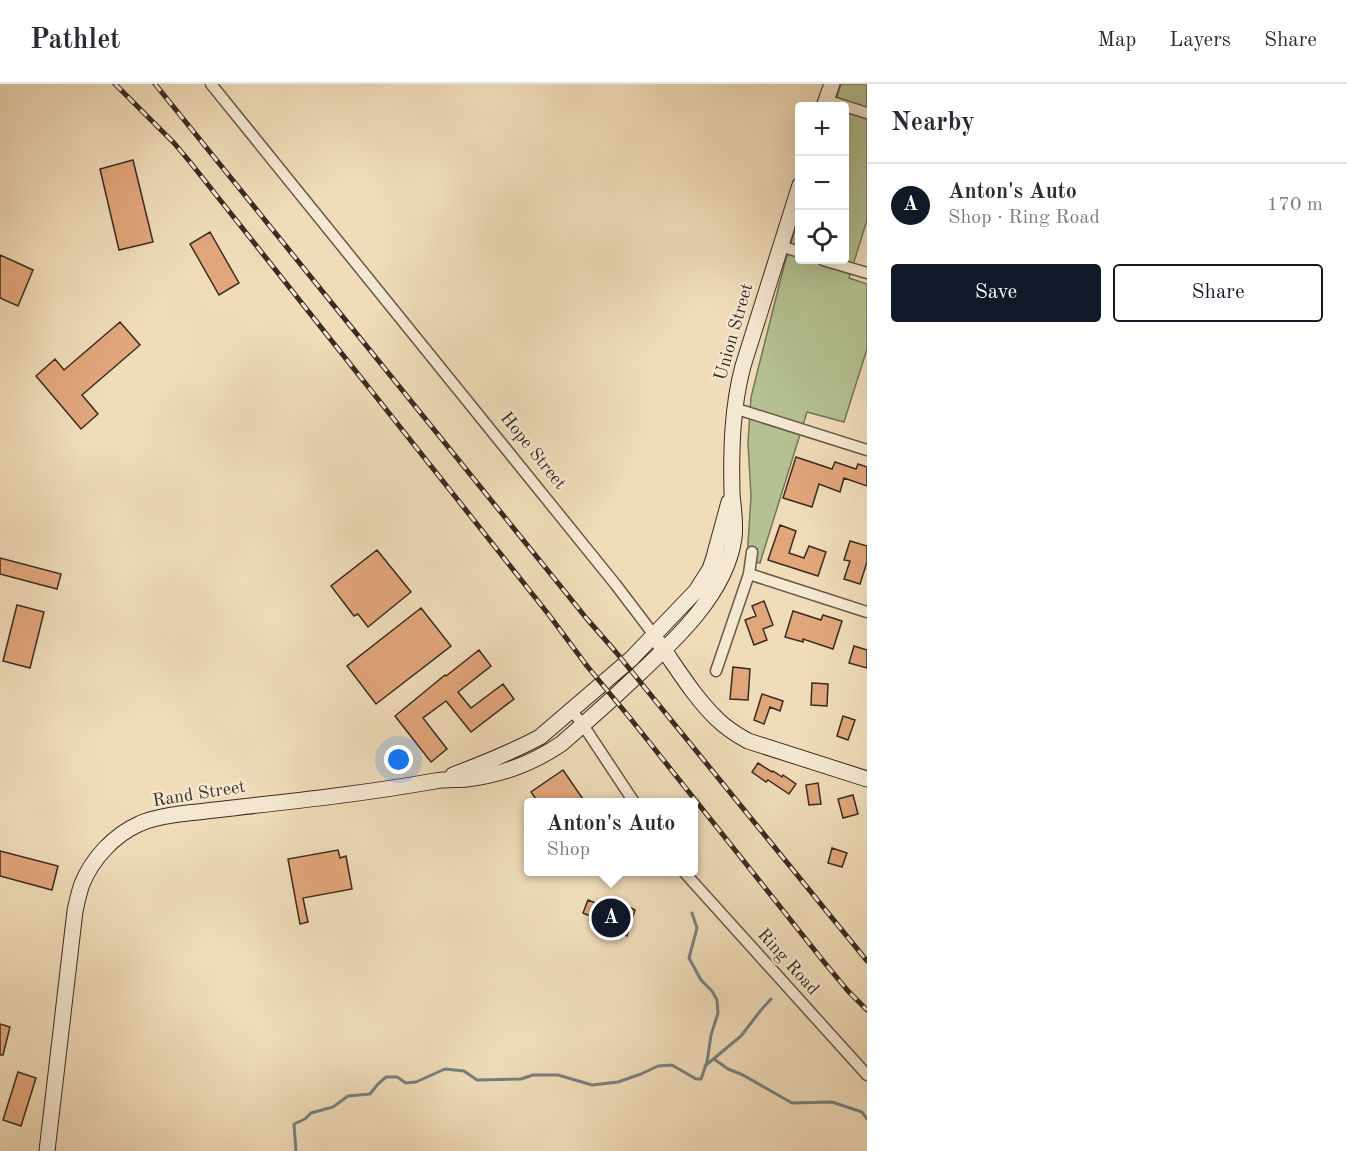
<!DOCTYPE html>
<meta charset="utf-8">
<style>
:root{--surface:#fff;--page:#f2f2f3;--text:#2b2b33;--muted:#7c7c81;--line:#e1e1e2;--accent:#111827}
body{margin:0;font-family:"Old Standard TT",serif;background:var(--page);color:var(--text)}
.controls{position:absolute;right:18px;top:18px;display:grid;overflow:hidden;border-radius:6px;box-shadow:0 6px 24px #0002}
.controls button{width:54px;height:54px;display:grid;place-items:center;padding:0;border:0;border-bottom:2px solid var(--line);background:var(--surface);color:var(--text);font:30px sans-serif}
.you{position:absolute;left:399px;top:676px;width:21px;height:21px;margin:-15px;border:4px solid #fff;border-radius:50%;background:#1a73e8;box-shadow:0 0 0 9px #1a73e833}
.badge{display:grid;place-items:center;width:39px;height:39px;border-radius:50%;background:var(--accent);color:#fff;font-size:20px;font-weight:700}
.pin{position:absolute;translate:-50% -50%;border:3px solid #fff;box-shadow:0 2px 6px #0006}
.popup{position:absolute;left:524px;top:714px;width:174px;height:78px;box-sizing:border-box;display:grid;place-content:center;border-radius:6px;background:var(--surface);filter:drop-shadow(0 2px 4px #0005);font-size:20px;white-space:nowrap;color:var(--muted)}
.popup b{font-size:22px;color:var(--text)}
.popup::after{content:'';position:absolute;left:50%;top:100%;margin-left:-12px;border:12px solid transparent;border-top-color:var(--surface)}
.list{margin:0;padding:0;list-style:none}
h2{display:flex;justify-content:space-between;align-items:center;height:78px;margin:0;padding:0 24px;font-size:26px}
h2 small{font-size:20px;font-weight:400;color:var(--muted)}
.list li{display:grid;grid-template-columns:39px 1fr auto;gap:18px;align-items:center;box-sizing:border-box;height:84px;padding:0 24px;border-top:2px solid var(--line)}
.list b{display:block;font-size:22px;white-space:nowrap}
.list p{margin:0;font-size:20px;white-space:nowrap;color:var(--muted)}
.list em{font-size:20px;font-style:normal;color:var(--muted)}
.actions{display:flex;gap:12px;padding:18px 24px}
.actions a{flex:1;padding:14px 0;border:2px solid var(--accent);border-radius:6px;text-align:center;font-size:21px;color:var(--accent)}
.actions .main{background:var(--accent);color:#fff}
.icon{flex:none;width:33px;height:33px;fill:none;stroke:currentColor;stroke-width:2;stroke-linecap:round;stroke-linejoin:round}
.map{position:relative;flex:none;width:867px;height:1067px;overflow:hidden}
header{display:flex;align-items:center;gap:36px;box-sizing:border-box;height:84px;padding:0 30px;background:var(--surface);border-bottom:2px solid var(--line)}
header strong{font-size:28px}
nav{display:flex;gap:33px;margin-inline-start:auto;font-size:21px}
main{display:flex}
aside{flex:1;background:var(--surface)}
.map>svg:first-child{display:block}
.green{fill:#b5c192;stroke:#77765a;stroke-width:1.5}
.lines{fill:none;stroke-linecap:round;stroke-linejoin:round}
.stream{stroke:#77807e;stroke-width:3}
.building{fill:#e2a67b;stroke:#392c22;stroke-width:1.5}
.street-casing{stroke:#675848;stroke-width:13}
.secondary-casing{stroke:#392c22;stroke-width:17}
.street{stroke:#f5e8d2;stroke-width:10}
.secondary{stroke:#f5e8d2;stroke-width:15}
.rail-casing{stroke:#392c22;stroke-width:5}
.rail{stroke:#f5e8d2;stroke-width:3;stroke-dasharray:9;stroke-linecap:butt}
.labels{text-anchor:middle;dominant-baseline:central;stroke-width:4.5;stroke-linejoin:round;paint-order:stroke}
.street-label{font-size:18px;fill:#392c22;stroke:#f5e8d2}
</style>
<header>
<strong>Pathlet</strong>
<nav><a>Map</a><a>Layers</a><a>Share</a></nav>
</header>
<main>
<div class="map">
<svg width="867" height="1067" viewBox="0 0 867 1067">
<rect width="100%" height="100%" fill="#f0dcb9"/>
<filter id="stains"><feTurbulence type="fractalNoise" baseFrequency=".00333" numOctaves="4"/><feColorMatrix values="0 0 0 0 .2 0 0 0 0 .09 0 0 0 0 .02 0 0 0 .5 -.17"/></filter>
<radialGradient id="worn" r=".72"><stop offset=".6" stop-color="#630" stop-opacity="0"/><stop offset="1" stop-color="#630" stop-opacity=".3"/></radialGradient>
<path class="green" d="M841,0H867V136L849,194L867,200V265L844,338L807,328L760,479L747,476L751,412L748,359L751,313L784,182L799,132L800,176H844V22H834Z"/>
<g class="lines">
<path class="stream" d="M714,975L728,985L743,991L792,1019L832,1018L862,1028L867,1035
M705,982L741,952L761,926L771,915
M296,1067L294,1040L305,1035L311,1029L333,1023L348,1012L370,1010L378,1000L386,993H397L406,999L416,998L445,985L464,987L477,996L521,995L533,991H558L592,1001L618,998L641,990L658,982L672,981L696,995H701L707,978L711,951L718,929L717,916L712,907L701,896L689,874L697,844L692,829"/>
</g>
<path class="building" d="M133,76L153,158L119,166L100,85Z
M210,148L239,199L219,211L190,160Z
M0,171L33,186L18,222L0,214Z
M120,238L140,261L82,311L98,330L81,345L36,292L55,275L64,286Z
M796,373L832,385L835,378L856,385L858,380L867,383V402L844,394L840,408L819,400L812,423L783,414Z
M780,441L796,447L789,469L804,474L809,462L826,468L818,492L768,476Z
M850,457L867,462V478L860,500L844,495L850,477L844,476Z
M377,466L411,508L368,543L358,530L354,532L331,502Z
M0,474L61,490L57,505L0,490Z
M764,517L773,541L763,545L767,556L754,561L745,536L756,532L752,522Z
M17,521L44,528L30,584L3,577Z
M421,524L451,562L376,620L347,582Z
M793,527L821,536L823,531L842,537L833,565L803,555V558L785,553Z
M854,562L867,566V584L849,579Z
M479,566L491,582L458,608L471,624L503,600L514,615L471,648L446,617L423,634L447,665L431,678L395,632L445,591L446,592Z
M733,583L750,585L748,616L730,615Z
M812,599L828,600L827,622L811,621Z
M762,610L783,617L780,627L770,623L764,640L754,636Z
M843,632L855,636L848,656L837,652Z
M758,679L772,688L773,687L782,693L783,691L796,700L789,710L768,696L766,698L752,688Z
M563,686L585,718H538L531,708Z
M818,699L821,720L809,721L806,701Z
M853,711L858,730L843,734L838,715Z
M832,764L847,769L842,783L828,779Z
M338,766L340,774L346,772L352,805L303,814L308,838L300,840L288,775Z
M0,767L58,782L52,806L0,792Z
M588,816L608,824L611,818L619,823L621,819L635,826L627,852L589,836L590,832L583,829Z
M0,940L10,943L3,971H0Z
M18,988L36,994L21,1042L3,1036Z"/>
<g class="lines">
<defs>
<path id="street" d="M211,0L616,501L654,551
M826,16L867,29
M780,162L800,168
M823,176L867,189
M734,324L867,366
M749,490L867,528
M716,587L749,490L752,468
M572,627L583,641L634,718
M684,788L867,991"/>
<path id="secondary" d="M824,22L832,0
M659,559C677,584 694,613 717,635C726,644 737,651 748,657L867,695
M453,691C482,680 512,668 540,653L631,575L696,507L710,485L714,473L729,418
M47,1067L75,827C77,818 79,808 82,800C92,775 114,751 139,740C151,734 166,732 179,730C265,720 351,712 435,697C446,695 457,696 467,695C501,691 533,679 561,660C584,640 607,620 629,599C670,561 726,512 734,454C736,439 733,424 732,409C731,366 732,323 743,282L800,101"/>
</defs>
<use href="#street" class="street-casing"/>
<use href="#secondary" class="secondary-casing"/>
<use href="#street" class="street"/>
<use href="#secondary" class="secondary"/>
<defs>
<path id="rail" d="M115,0L174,59L190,78L549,531L587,582L630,634L824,878L848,907L867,926
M155,0L587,535L615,567L867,877"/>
</defs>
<use href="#rail" class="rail-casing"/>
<use href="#rail" class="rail"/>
</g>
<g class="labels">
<g class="street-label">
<text transform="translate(734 248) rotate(-74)">Union Street</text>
<text transform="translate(533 367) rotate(51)">Hope Street</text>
<text transform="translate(199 710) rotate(-9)">Rand Street</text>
<text transform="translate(788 878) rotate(48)">Ring Road</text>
</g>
</g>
<rect width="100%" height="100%" filter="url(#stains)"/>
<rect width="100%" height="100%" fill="url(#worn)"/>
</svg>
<div class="controls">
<button>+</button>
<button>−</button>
<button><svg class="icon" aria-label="locate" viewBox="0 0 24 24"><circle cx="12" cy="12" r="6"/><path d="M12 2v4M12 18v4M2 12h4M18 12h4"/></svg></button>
</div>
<div class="you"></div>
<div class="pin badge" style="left:611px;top:834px">A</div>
<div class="popup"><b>Anton's Auto</b>Shop</div>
</div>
<aside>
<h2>Nearby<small></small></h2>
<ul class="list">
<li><span class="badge">A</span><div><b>Anton's Auto</b><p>Shop · Ring Road</p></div><em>170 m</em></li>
</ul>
<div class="actions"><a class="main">Save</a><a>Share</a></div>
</aside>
</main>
